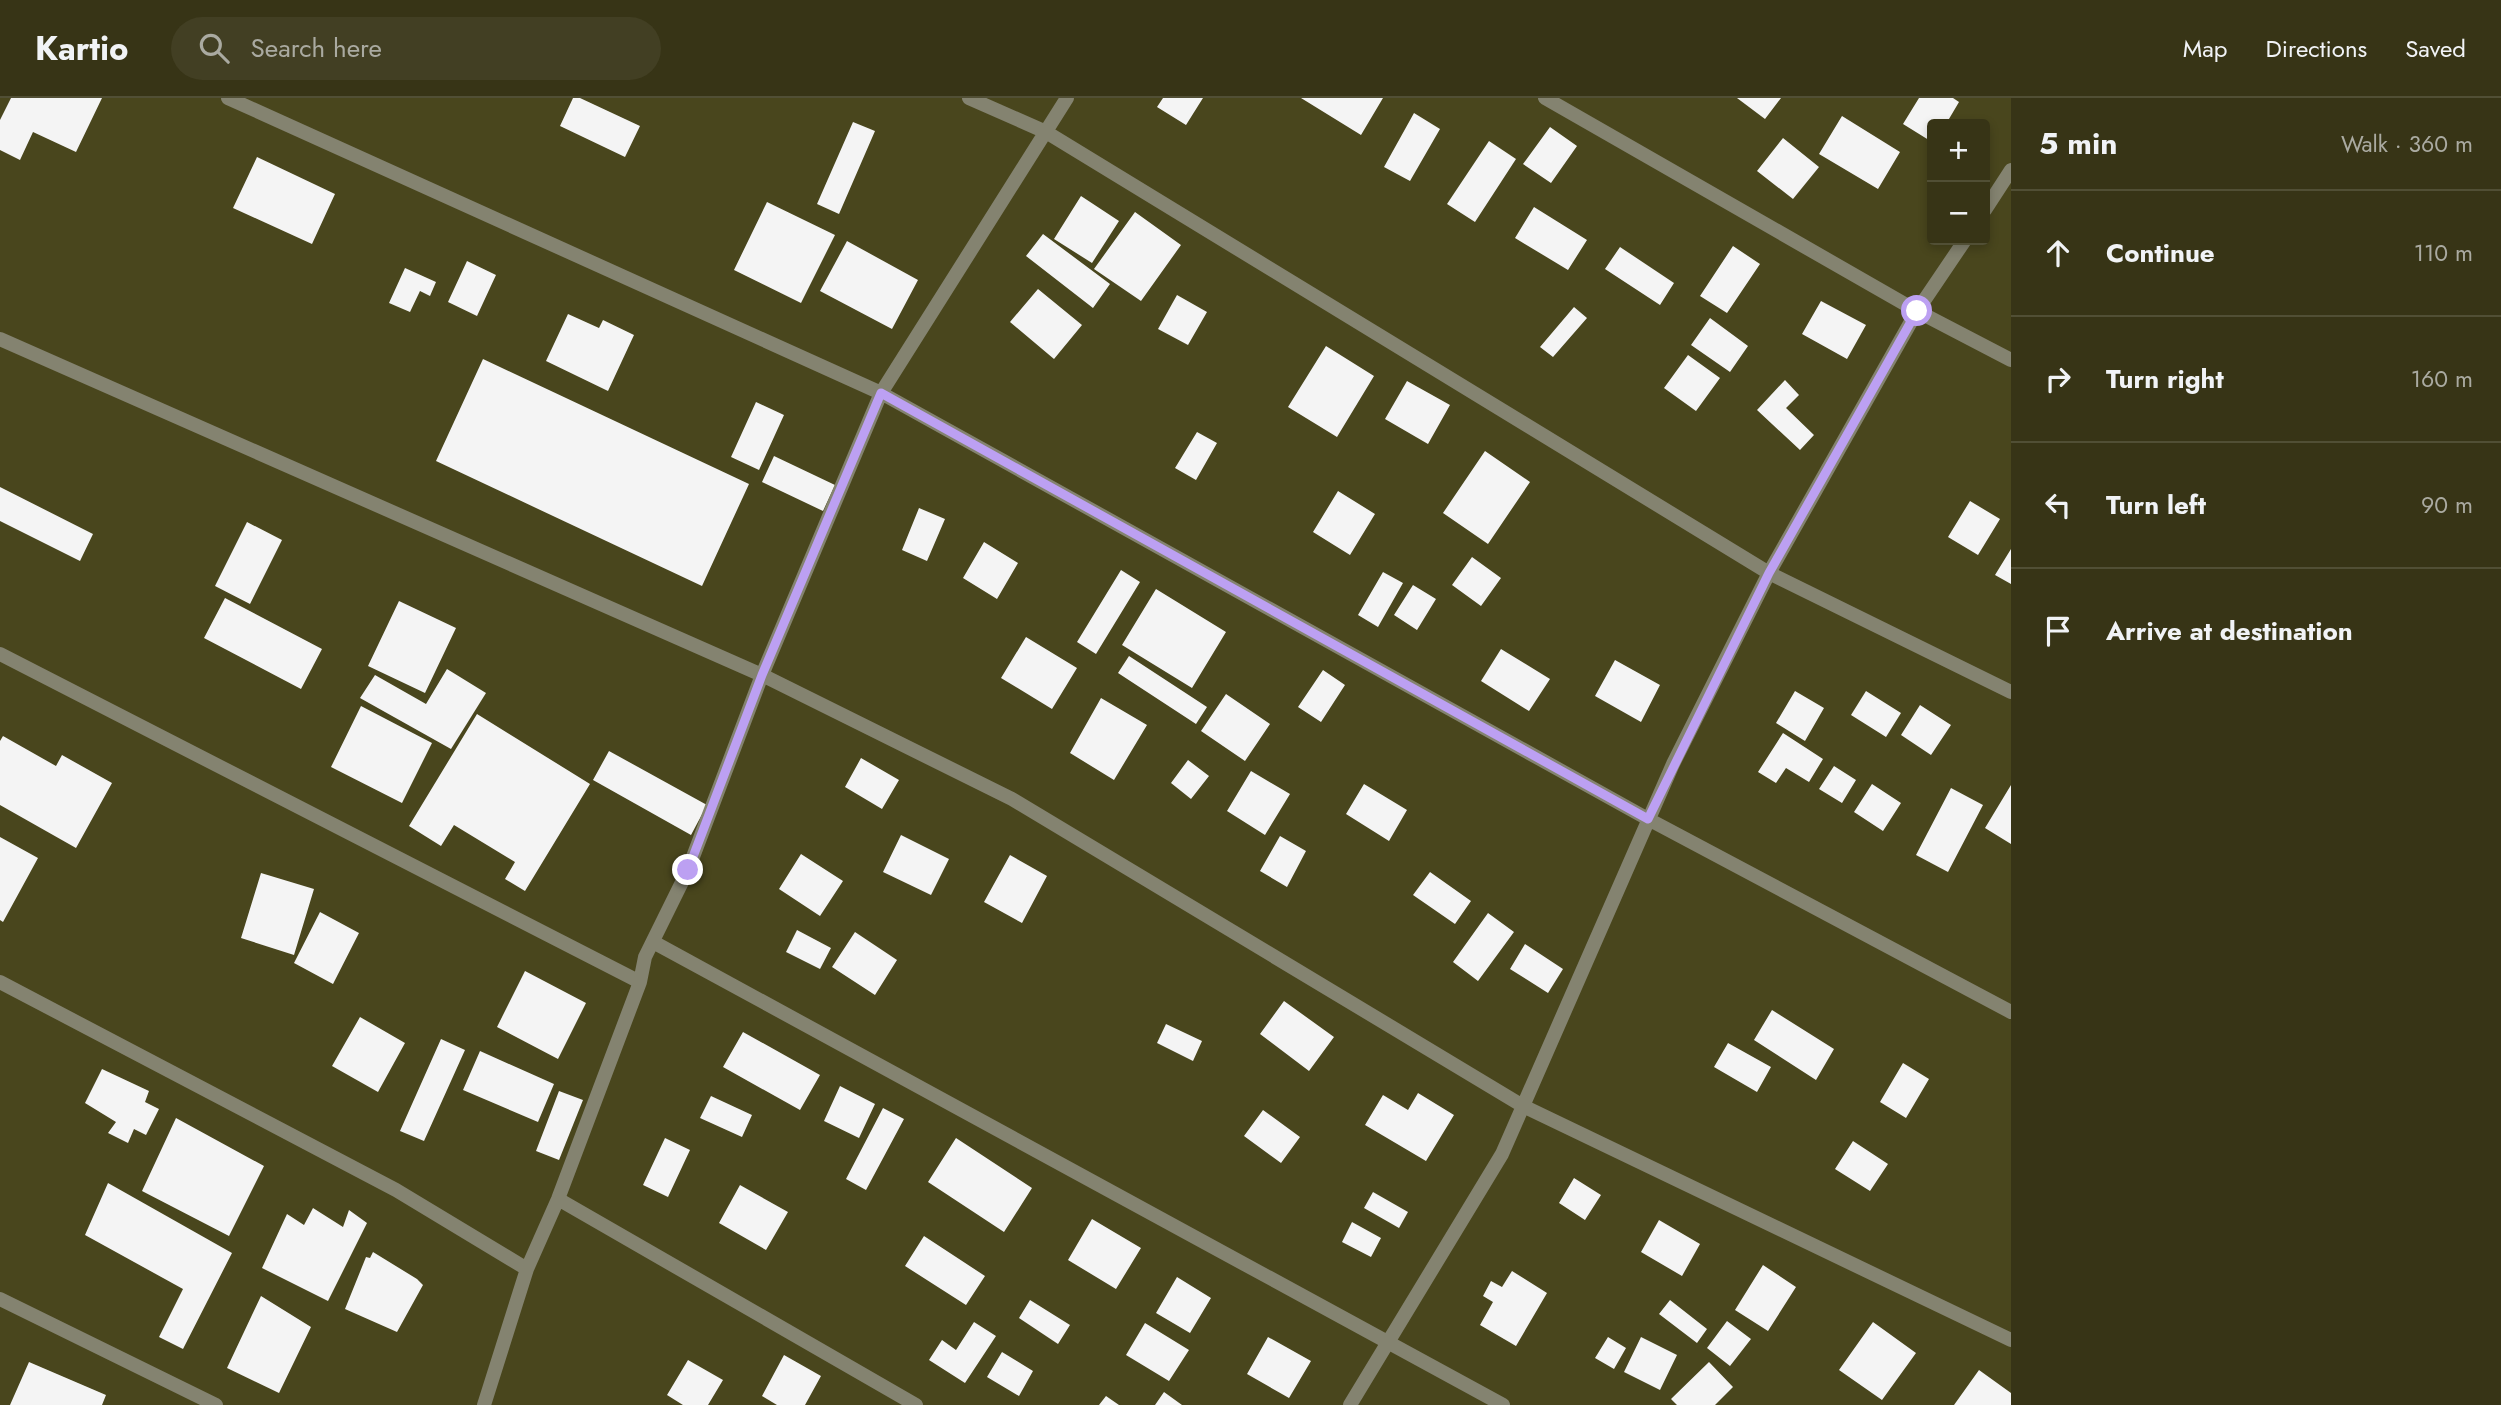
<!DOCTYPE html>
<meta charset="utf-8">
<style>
:root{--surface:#373416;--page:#423f23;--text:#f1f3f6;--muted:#aaaaa1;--line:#514f35}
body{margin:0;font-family:Jost,sans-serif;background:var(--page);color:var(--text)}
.controls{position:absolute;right:21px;top:21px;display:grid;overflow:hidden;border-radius:7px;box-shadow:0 4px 10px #0003}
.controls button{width:63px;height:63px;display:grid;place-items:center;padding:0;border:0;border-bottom:2px solid var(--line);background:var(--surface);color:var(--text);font:35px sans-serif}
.stop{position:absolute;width:21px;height:21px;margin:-16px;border:5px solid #bca0f2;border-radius:50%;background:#fff}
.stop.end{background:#bca0f2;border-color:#fff;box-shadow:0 2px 7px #0008}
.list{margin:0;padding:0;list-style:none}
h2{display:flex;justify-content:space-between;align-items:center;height:91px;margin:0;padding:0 28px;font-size:30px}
h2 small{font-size:23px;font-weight:400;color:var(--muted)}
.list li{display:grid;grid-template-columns:46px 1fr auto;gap:21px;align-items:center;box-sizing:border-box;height:126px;padding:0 28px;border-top:2px solid var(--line)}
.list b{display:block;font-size:26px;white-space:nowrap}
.list em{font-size:23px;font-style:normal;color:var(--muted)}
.icon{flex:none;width:38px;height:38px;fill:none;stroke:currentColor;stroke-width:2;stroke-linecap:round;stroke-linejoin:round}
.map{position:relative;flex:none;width:2011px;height:1307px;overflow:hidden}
header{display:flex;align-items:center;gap:42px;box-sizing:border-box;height:98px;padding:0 35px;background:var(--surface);border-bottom:2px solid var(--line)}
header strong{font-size:33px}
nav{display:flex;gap:38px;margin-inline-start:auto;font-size:24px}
.search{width:490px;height:63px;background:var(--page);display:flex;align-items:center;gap:18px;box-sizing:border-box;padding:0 24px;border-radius:38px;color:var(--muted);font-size:26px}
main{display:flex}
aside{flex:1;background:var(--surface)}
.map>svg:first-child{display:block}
.building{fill:#f4f4f4}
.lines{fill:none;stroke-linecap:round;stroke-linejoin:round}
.street{stroke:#848370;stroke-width:14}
.route{stroke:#bca0f2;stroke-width:9}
</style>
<header>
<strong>Kartio</strong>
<div class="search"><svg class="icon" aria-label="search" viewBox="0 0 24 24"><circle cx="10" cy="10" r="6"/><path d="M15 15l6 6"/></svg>Search here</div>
<nav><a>Map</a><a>Directions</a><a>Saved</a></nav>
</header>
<main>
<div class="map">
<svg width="2011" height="1307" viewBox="0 0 2011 1307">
<rect width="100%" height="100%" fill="#49461d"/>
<path class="building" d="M11,0H102L76,54L33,34L20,62L0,52V22Z
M573,0H580L640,28L625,59L560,28Z
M1163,0H1203L1186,27L1157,9Z
M1301,0H1383L1361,37Z
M1737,0H1781L1765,21Z
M1919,0H1953L1959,4L1946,26H1932V44L1903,26Z
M1414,15L1440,31L1410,83L1384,69Z
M1842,18L1900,54L1878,91L1819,56Z
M853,24L875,33L839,116L817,106Z
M1550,29L1577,48L1551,85L1523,66Z
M1783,40L1819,69L1793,101L1757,73Z
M1489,43L1516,61L1475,124L1447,106Z
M257,59L335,96L312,146L233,110Z
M1081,98L1119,123L1092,165L1054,141Z
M767,104L835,137L801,205L734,172Z
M1534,109L1587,142L1568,172L1515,140Z
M1135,114L1181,147L1141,203L1094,171Z
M1043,136L1110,186L1093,210L1026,158Z
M847,143L918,182L892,231L820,193Z
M1733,148L1760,166L1727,215L1700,198Z
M1620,149L1674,185L1660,207L1605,171Z
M467,163L496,177L477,218L448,204Z
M405,170L436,184L430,198L420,193L410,214L389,205Z
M1038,191L1082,227L1054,261L1010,224Z
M1177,197L1207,214L1188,247L1158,231Z
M1821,203L1866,227L1847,261L1802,236Z
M1574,209L1587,220L1553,259L1540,249Z
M568,216L599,230L603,222L634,237L608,293L546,263Z
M1710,220L1748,248L1730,274L1691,247Z
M1326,248L1374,278L1337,339L1288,309Z
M1688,257L1720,280L1696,313L1664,290Z
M483,261L749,386L702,488L436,363Z
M1785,282L1799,297L1786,310L1814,337L1800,352L1757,312Z
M1407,283L1450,307L1428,346L1385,321Z
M756,304L784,317L759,372L731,359Z
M1197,334L1217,345L1196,382L1175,370Z
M1485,353L1530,384L1488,446L1443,415Z
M774,358L835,387L823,413L762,384Z
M0,389L93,436L80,463L0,423Z
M1338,393L1375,416L1350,457L1313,434Z
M1970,403L2000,421L1978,457L1948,439Z
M919,410L945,421L927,463L902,452Z
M247,424L282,442L250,506L215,488Z
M984,444L1018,465L997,501L963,480Z
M2011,451V486L1995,477Z
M1472,459L1501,480L1481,508L1452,487Z
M1121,472L1140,484L1096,556L1077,544Z
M1383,474L1403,485L1378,529L1358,517Z
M1413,487L1436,501L1417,532L1394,517Z
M1156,491L1226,534L1192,590L1122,547Z
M225,500L322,551L301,591L204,540Z
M399,503L456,530L425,595L368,568Z
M1026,539L1077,570L1052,611L1001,580Z
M1501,551L1550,581L1529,613L1481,583Z
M1129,558L1207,609L1196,626L1118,575Z
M1615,562L1660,587L1641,624L1595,598Z
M447,571L486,595L451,651L360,600L375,577L426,606Z
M1323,572L1345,587L1321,624L1298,609Z
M1795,593L1824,610L1805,643L1776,625Z
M1866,593L1901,615L1886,639L1851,617Z
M1226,596L1270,626L1245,663L1201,633Z
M1101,600L1147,627L1114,682L1070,655Z
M1920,607L1951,627L1931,657L1901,637Z
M361,608L432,645L402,705L331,669Z
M477,616L590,686L525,793L505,781L515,764L454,727L441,748L409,728Z
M1783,635L1823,661L1809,684L1786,670L1776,685L1758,674Z
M3,638L56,668L62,657L112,685L76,750L0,707V643Z
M609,653L707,707L691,737L593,682Z
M861,660L899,682L882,711L845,689Z
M1188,662L1209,678L1191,701L1171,685Z
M1834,668L1856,682L1842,705L1819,691Z
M1251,673L1290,696L1265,737L1227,713Z
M1364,686L1407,712L1389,743L1346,716Z
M1872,686L1901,705L1883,733L1854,714Z
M2011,687V746L1985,730Z
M1951,690L1983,707L1948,774L1916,757Z
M901,737L949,761L931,797L883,774Z
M1280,738L1306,753L1287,789L1260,773Z
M0,739L38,760L3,824L0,822Z
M801,756L843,783L820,818L779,791Z
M1010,757L1047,778L1022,825L984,804Z
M1430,774L1471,803L1455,826L1413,797Z
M261,775L314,791L294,857L241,840Z
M320,814L359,835L333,886L294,865Z
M1488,815L1514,834L1478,883L1453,864Z
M797,832L831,850L820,871L786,854Z
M855,834L897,862L875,897L832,869Z
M1525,846L1563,871L1548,895L1510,871Z
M525,873L586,905L558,961L497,929Z
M1284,903L1334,939L1309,973L1260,936Z
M1772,912L1834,951L1816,982L1754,942Z
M360,919L405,945L378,994L332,968Z
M1166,926L1202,943L1193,963L1157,945Z
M743,934L820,977L800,1012L723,969Z
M441,941L465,952L424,1043L400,1033Z
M1728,945L1771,969L1757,994L1714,969Z
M480,953L554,986L538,1024L463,992Z
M1903,965L1929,981L1906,1020L1880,1004Z
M102,971L149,993L145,1004L159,1011L146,1037L134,1031L128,1045L108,1035L116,1024L85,1005Z
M840,988L875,1006L859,1040L824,1023Z
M559,993L583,1002L559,1062L536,1053Z
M1418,995L1454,1017L1426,1063L1365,1027L1383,997L1408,1012Z
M711,998L752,1017L742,1039L700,1020Z
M883,1010L904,1021L866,1092L846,1081Z
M1263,1012L1300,1039L1281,1065L1244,1038Z
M176,1020L264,1068L229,1138L142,1093Z
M665,1040L690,1052L668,1099L643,1087Z
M956,1040L1032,1090L1004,1134L928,1084Z
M1853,1043L1888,1066L1870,1093L1835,1071Z
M1574,1080L1601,1097L1585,1122L1559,1105Z
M108,1085L232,1155L183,1251L159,1239L183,1191L85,1137Z
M740,1087L788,1114L766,1152L719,1125Z
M1373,1094L1408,1114L1399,1130L1364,1110Z
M313,1110L343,1129L349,1112L367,1125L328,1203L262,1170L287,1116L304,1127Z
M1092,1121L1141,1150L1116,1191L1068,1162Z
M1659,1122L1700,1146L1682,1178L1641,1154Z
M1352,1124L1381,1140L1371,1159L1342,1144Z
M924,1138L985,1178L966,1207L905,1168Z
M373,1154L417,1181L423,1187L397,1234L345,1211L366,1159L370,1160Z
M1763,1167L1796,1189L1768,1233L1735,1212Z
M1512,1173L1547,1195L1516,1248L1480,1227L1493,1204L1483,1198L1491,1183L1502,1189Z
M1177,1179L1211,1200L1190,1235L1156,1215Z
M261,1198L311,1229L279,1295L227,1270Z
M1030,1202L1070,1227L1058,1246L1019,1220Z
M1670,1202L1707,1231L1697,1245L1659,1216Z
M1727,1223L1751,1241L1730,1268L1707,1250Z
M974,1224L996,1238L965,1285L929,1262L942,1242L956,1252Z
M1873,1224L1916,1255L1882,1302L1839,1272Z
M1145,1225L1189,1252L1169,1283L1126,1257Z
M1268,1239L1311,1263L1289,1300L1247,1276Z
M1608,1239L1626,1250L1614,1271L1595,1260Z
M1641,1239L1677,1257L1660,1292L1624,1274Z
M1002,1254L1033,1273L1019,1298L987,1279Z
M784,1257L821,1278L805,1307H777L762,1298Z
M688,1262L723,1282L708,1307H683L667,1297Z
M29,1264L106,1297L102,1307H10Z
M1709,1264L1733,1289L1715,1307H1677L1671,1301Z
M1979,1272L2011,1295V1307H1954Z
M1164,1294L1182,1307H1155Z
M1106,1298L1119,1307H1099Z"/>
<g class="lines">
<path class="street" d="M228,0L881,295L1648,721L2011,914
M969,0L1046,34L1769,475L2011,594
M1545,0L1917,213L2011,262
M1985,112L2011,72
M0,241L762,577L1012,701L1523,1008L2011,1242
M0,556L640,884
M655,845L1503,1307
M0,884L396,1092L527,1171
M558,1101L916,1307
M0,1201L216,1307
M484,1307L527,1171L558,1101L640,884L645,859L688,772L762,577L881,295L1067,0
M1350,1307L1502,1056L1673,666L1769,475L1917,213L1965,142"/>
</g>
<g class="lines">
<path class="route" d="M688,772L762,577L881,295L1648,721L1769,475L1917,213"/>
</g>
</svg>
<div class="controls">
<button>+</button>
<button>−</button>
</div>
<div class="stop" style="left:1917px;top:213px"></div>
<div class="stop end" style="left:688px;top:772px"></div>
</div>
<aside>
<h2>5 min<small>Walk · 360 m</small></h2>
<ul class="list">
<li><svg class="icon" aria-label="ahead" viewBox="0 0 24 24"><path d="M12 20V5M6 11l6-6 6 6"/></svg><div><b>Continue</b></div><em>110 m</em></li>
<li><svg class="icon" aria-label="right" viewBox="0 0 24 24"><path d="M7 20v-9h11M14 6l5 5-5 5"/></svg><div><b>Turn right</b></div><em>160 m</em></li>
<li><svg class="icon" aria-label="left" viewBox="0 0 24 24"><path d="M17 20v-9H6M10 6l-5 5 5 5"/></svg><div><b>Turn left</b></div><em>90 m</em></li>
<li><svg class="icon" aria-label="arrive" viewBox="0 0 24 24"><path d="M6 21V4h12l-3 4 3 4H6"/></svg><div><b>Arrive at destination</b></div></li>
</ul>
</aside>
</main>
